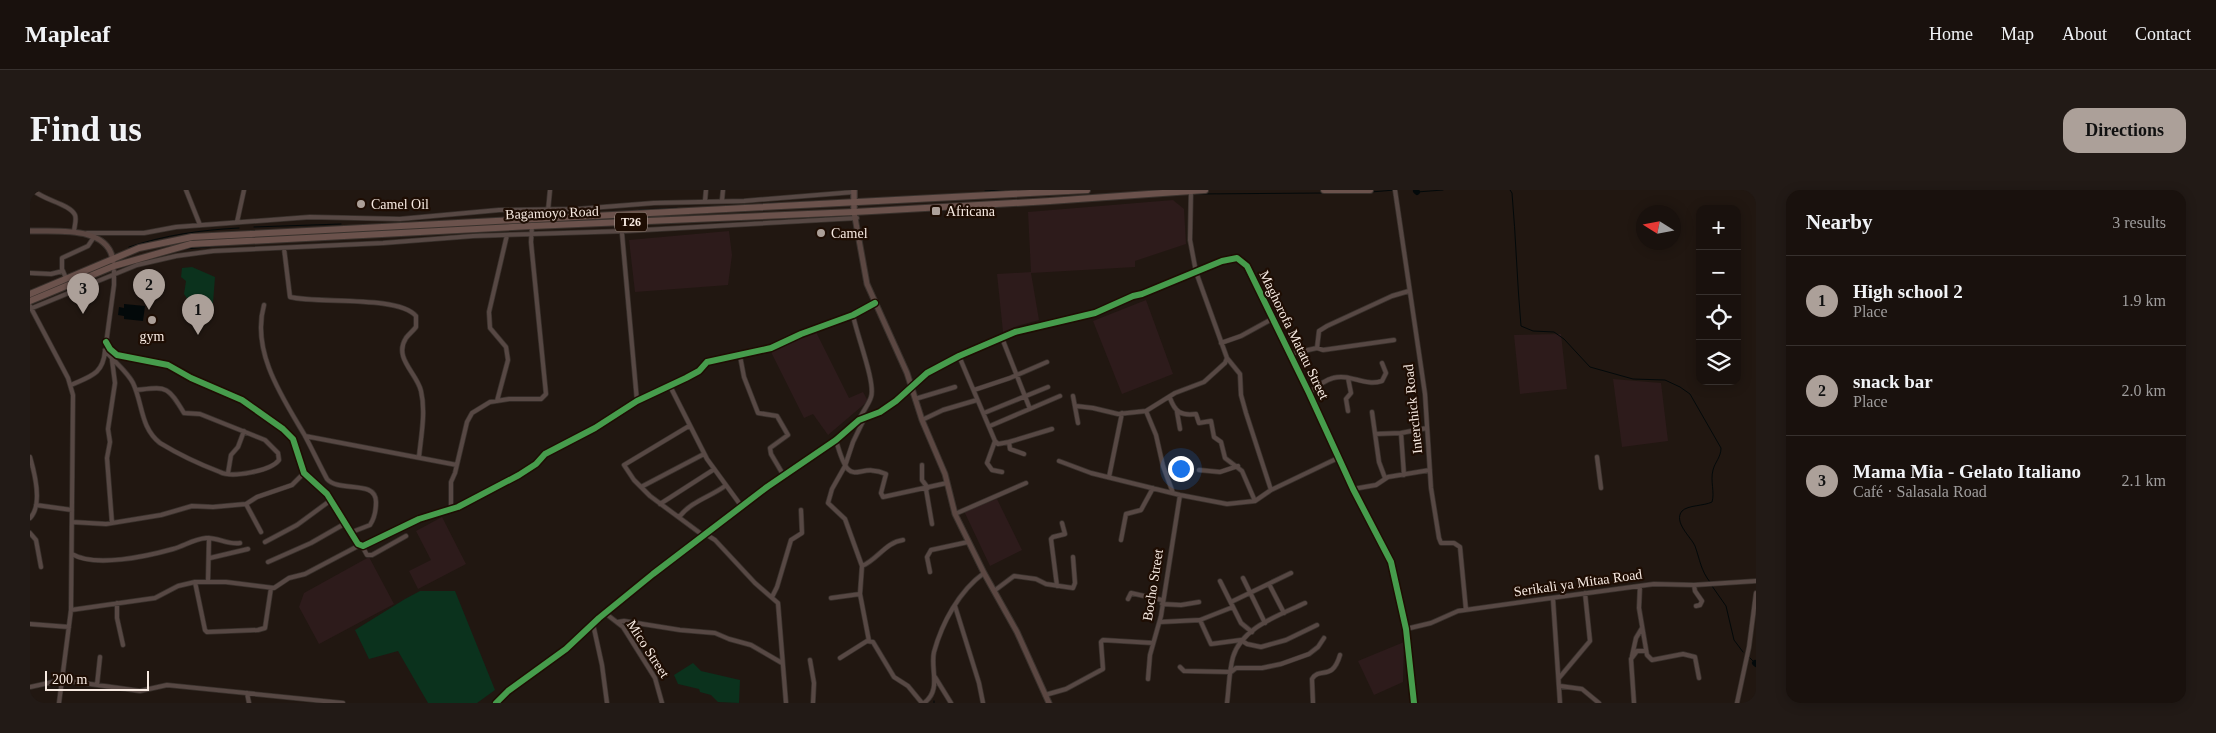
<!DOCTYPE html>
<meta charset="utf-8">
<style>
:root{--surface:#19110d;--page:#221a16;--text:#f1f3f6;--muted:#9f9d9d;--line:#37312e;--accent:#aca099}
body{margin:0;font-family:"Times New Roman",serif;background:var(--page);color:var(--text)}
.controls{position:absolute;right:15px;top:15px;display:grid;overflow:hidden;border-radius:10px;box-shadow:0 2px 12px #0003}
.controls button{width:45px;height:45px;display:grid;place-items:center;padding:0;border:0;border-bottom:1px solid var(--line);background:var(--surface);color:var(--text);font:25px sans-serif}
.compass{position:absolute;left:1606px;top:15px;width:45px;height:45px;border-radius:50%;background:var(--surface);box-shadow:0 2px 12px #0003;rotate:281deg}
.scale{position:absolute;left:15px;bottom:12px;width:104px;box-sizing:border-box;padding-left:5px;border:2px solid #f7eae2;border-top:0;font-size:14px;line-height:18px;white-space:nowrap;color:#f7eae2;-webkit-text-stroke:4px #1e0d03;paint-order:stroke}
.you{position:absolute;left:1150px;top:278px;width:18px;height:18px;margin:-12px;border:4px solid #fff;border-radius:50%;background:#1a73e8;box-shadow:0 0 0 8px #1a73e833}
.badge{display:grid;place-items:center;width:32px;height:32px;border-radius:50%;background:var(--accent);color:#111;font-size:16px;font-weight:700}
.pin{position:absolute;translate:-50% -41px;filter:drop-shadow(0 1px 2px #0008)}
.pin::after{content:'';position:absolute;top:26px;width:18px;height:15px;background:inherit;clip-path:polygon(0 0,100% 0,50% 100%)}
.list{margin:0;padding:0;list-style:none}
h2{display:flex;justify-content:space-between;align-items:center;height:65px;margin:0;padding:0 20px;font-size:21px}
h2 small{font-size:16px;font-weight:400;color:var(--muted)}
.list li{display:grid;grid-template-columns:32px 1fr auto;gap:15px;align-items:center;box-sizing:border-box;height:90px;padding:0 20px;border-top:1px solid var(--line)}
.list b{display:block;font-size:19px;white-space:nowrap}
.list p{margin:0;font-size:16px;white-space:nowrap;color:var(--muted)}
.list em{font-size:16px;font-style:normal;color:var(--muted)}
.icon{flex:none;width:28px;height:28px;fill:none;stroke:currentColor;stroke-width:2;stroke-linecap:round;stroke-linejoin:round}
.map{position:relative;flex:none;width:1726px;height:513px;overflow:hidden;border-radius:15px}
header{display:flex;align-items:center;gap:30px;box-sizing:border-box;height:70px;padding:0 25px;background:var(--surface);border-bottom:1px solid var(--line)}
header strong{font-size:24px}
nav{display:flex;gap:28px;margin-inline-start:auto;font-size:18px}
.intro{display:flex;align-items:center;justify-content:space-between;box-sizing:border-box;height:120px;padding:0 30px}
h1{margin:0;font-size:35px}
.button{padding:12px 22px;border-radius:15px;background:var(--accent);color:#111;font-size:18px;font-weight:700}
main{display:flex;gap:30px;padding:0 30px}
aside{flex:1;background:var(--surface);border-radius:15px;box-shadow:0 2px 12px #0003}
.map>svg:first-child{display:block}
.industrial{fill:#2d1b1b}
.green{fill:#0b321d}
.water{fill:#03090a}
.lines{fill:none;stroke-linecap:round;stroke-linejoin:round}
.stream{stroke:#03090a;stroke-width:1}
.river{stroke:#03090a;stroke-width:6}
.street-casing{stroke:#39312c;stroke-width:5.5}
.secondary-casing{stroke:#39312c;stroke-width:7}
.primary-casing{stroke:#39312c;stroke-width:8}
.highway-casing{stroke:#39312c;stroke-width:8}
.street{stroke:#574844;stroke-width:4}
.secondary{stroke:#5b4742;stroke-width:5}
.primary{stroke:#634d48;stroke-width:5.5}
.highway{stroke:#6b524c;stroke-width:6}
.cycleway-casing{stroke:#1e0d03;stroke-width:9}
.cycleway{stroke:#469c4c;stroke-width:6}
.poi-dot{fill:#aca099;stroke:#1e0d03;stroke-width:2}
.labels{text-anchor:middle;dominant-baseline:central;stroke-width:4.5;stroke-linejoin:round;paint-order:stroke}
.shield{fill:#1e0d03;stroke:#b6a89f;stroke-width:1}
.shield-label{font-size:12px;font-weight:bold;fill:#f7eae2}
.poi-label{font-size:14px;fill:#f7eae2;stroke:#1e0d03;text-anchor:start}
.street-label{font-size:14px;fill:#f7eae2;stroke:#1e0d03}
</style>
<header>
<strong>Mapleaf</strong>
<nav><a>Home</a><a>Map</a><a>About</a><a>Contact</a></nav>
</header>
<div class="intro"><h1>Find us</h1><a class="button">Directions</a></div>
<main>
<div class="map">
<svg width="1726" height="513" viewBox="0 0 1726 513">
<rect width="100%" height="100%" fill="#211711"/>
<path class="industrial" d="M1143,10L1154,19L1156,54L1105,71V77L1001,83L1009,130L987,136L973,142L967,84L1001,82L998,22Z
M699,41L702,65L698,95L605,102L599,50Z
M1116,110L1143,184L1092,204L1063,131Z
M784,138L819,208L833,202L838,211L798,245L783,224L774,228L740,160L784,141Z
M1531,144L1537,199L1490,204L1484,145Z
M1583,189L1631,193L1638,251L1592,257Z
M967,309L992,360L960,376L934,321Z
M412,327L436,374L388,399L379,381L401,370L386,341Z
M339,367L364,414L289,454L269,417L274,403Z
M1374,452L1373,492L1344,505L1328,471Z"/>
<path class="green" d="M162,77L185,87L183,113L173,121L165,120L154,104L156,91L151,87L152,78Z
M390,401H425L465,500L447,513H398L368,461L339,469L325,440L375,409Z
M663,473L671,481L710,490L709,513L688,512L681,505L670,502L669,499L648,494L644,485Z"/>
<path class="water" d="M94,114L115,116L113,131L94,129V126L88,125L89,117L94,118Z"/>
<g class="lines">
<path class="stream" d="M1480,0L1482,3C1486,48 1487,92 1491,136L1503,141L1524,142L1534,149L1560,177L1603,189L1635,190L1650,197L1660,204L1691,258C1691,267 1685,272 1683,280C1680,291 1685,302 1682,312C1674,316 1658,315 1652,321C1643,332 1661,347 1665,356C1670,370 1671,381 1680,392
M955,1L974,0
M1341,2L1365,0
M1387,2L1413,0
M1166,4L1295,3
M740,13H747
M751,13L784,11
M609,20L647,18
M425,30L471,28
M224,37L311,34
M99,57C135,45 171,40 209,38
M155,59L198,55
M4,113L14,108
M1682,396L1696,416L1704,450L1713,462
M1719,467L1725,473
M904,511V513"/>
<path class="river" d="M1386,1L1387,2
M1725,473L1726,474"/>
<defs>
<path id="street" d="M3,0C13,10 40,14 45,25C47,30 44,37 44,42
M156,0L170,35
M1365,0L1395,204L1401,298L1409,348L1411,353H1424L1430,357L1436,420
M1161,1L1160,50L1166,82L1197,168L1210,184L1211,205L1216,223L1241,300
M692,10L693,0
M675,11L676,0
M518,21L520,0
M207,32L214,0
M591,32L607,211
M57,43H114L146,37L280,27L370,29L469,20L548,19L624,13L714,11L824,2
M254,58L260,107C287,114 368,105 386,126V137C383,141 379,144 376,148C363,168 387,183 391,201C396,222 391,246 389,267
M0,83L21,84L33,81
M36,88L32,79V68L58,56L64,47
M234,115C221,161 252,207 274,244C282,259 289,274 297,289C309,303 346,289 346,312C346,320 344,329 340,335L322,342
M0,116L38,188L43,205L41,420L29,513
M0,119L107,75L146,66L183,61L353,53L443,46L596,41L827,28
M823,125C826,143 846,193 841,207C839,214 833,221 830,228
M972,148L1000,219
M76,152L80,159L87,165L138,175L161,188L212,210L253,239L263,249L274,283L297,304L328,354L333,356L389,329L428,317L489,285L506,274L515,264L565,238L607,211L656,188L669,181L677,172L741,158L771,144L823,125L845,113
M1191,153L1211,146L1242,129
M76,154L84,95V81
M1287,158L1293,160L1364,150
M75,160C83,171 97,181 103,193C113,214 110,237 130,253C148,264 169,274 190,282C202,288 241,281 249,270L248,263L235,250L170,224L154,223C137,195 137,197 106,200
M1260,164L1287,158L1289,141L1297,136L1362,106L1379,101
M710,166L714,187L728,223L747,226L758,245L740,258L741,264L754,286
M929,166L965,251L968,254L979,252
M82,170L85,193L78,239L80,252L77,268L82,333
M1318,188L1321,203L1316,209L1318,221
M41,195C61,186 73,184 75,161
M640,196L677,269L712,317
M944,200L980,188L1017,172
M1279,203C1286,197 1295,190 1303,188C1320,183 1335,197 1352,191L1356,183L1352,173
M1043,206L1048,233
M1140,208C1145,222 1151,226 1166,224L1169,233L1181,231L1184,247L1191,252L1195,268L1212,281L1225,311
M885,209L925,197
M467,211L478,170L476,157L460,138L459,122L477,45
M1046,216L1063,218L1088,224L1116,221L1145,203L1174,192L1195,173L1197,168
M1116,221L1126,245L1133,276L1143,303
M1147,222L1150,239
M1342,222L1349,272L1355,288
M954,223L1018,197
M836,225L823,252L815,276L802,299L798,313L815,329L832,376L830,404L839,451
M892,230L913,220L947,210
M659,236L594,275L604,290L620,306L674,346
M960,236L1030,206
M1345,244L1371,243
M275,246L427,275
M806,250C821,305 826,270 856,284L851,303L853,307L917,293
M965,251L957,273L962,280L972,282
M994,264L980,259L979,252L1022,239
M0,267C5,284 13,315 0,328
M1567,267L1571,298
M1029,271L1061,283L1150,305L1197,314L1225,311L1241,300L1308,268
M892,275V290L898,298
M1169,280L1190,282L1208,276
M198,283L201,265L208,257L214,241
M1374,285L1371,243L1397,238
M1079,287L1092,223
M611,297L674,264
M896,299L902,334
M1323,299L1346,295L1358,287L1400,280
M216,314L231,342
M630,314L683,280
M6,315L42,320
M421,320V292L425,283L437,232L442,223L460,212L479,209H511L516,204L501,52L502,36
M925,324L996,293
M647,326H650C662,311 680,307 695,296
M42,332L76,334L131,325L162,316L183,317L216,314L227,307L262,295L274,283
M0,343L6,350L11,377
M677,345L685,350L725,393L748,413L756,513
M1091,350L1096,324L1111,320L1123,298
M235,352L267,335L301,310
M332,356L337,365H342L376,346
M42,364C65,378 118,366 143,359C154,356 164,349 176,348C188,347 197,355 210,353
M180,368L218,359
M238,372L281,353L316,333
M832,376C847,370 856,352 873,350
M900,382L897,367L901,360L938,352
M1213,388L1235,433
M178,391L179,348
M1190,391L1211,433L1222,442
M165,392L175,440L177,442L228,440L235,438L241,398
M1239,394L1254,423
M1664,395L1665,401L1672,411L1670,415L1666,416
M1027,396L1021,349L1023,347L1035,344L1032,333
M1610,396L1609,418L1617,465L1622,470L1653,464L1665,467L1669,488
M964,401L984,386L1006,389L1016,394L1043,398L1045,393L1043,367
M742,407L747,397L761,350L772,343L771,320
M801,408L830,404
M1098,409L1101,403L1132,410
M1523,409L1530,513
M1201,412L1261,383
M87,413V428L93,455
M1132,414L1151,415L1169,412
M925,416L949,493L953,513
M41,420L125,408L148,396L165,392H196L244,398L259,388L275,384L330,355
M575,423L593,437L625,488L632,513
M1170,430L1181,454L1211,450L1217,454L1231,457L1256,450L1287,435
M588,432L594,431L650,440L685,443L699,449L721,455L752,473
M1130,432L1170,430L1203,417
M0,434L39,437
M563,434L572,475L577,513
M1376,439L1401,433L1428,421L1543,405L1624,394L1664,395L1726,391
M1602,466L1606,448L1612,438
M810,468L837,451L843,452L864,487L878,496L892,513
M780,470L784,493L783,513
M1150,477L1154,481L1201,482L1206,478H1232L1251,474L1279,464L1288,457L1294,448
M905,487L921,513
M1529,488L1560,451L1555,403
M1118,489L1120,465L1131,426L1150,305
M67,495L70,467
M1530,496L1552,499L1569,513
M0,497L32,490L110,501L137,495L313,513
M217,503L219,513
M1015,505L1036,499L1073,479L1071,452L1073,450L1123,453
M466,513L478,501L536,459L569,428L623,384L737,297L806,250L829,230L850,222L866,211L897,183L929,166L985,142L1065,123L1103,106L1112,104L1192,71L1207,68L1217,76L1279,203L1323,299L1361,372L1376,439L1384,513
M894,513C912,500 900,479 904,462C912,433 929,401 954,383
M1197,513C1199,498 1199,481 1203,467C1212,437 1250,425 1275,413
M1283,513L1282,489C1290,476 1302,492 1310,465
M1604,513L1601,469L1607,461H1616
M1707,513L1719,457L1726,403"/>
<path id="secondary" d="M824,22L837,94L877,183L892,230L915,284L925,324L954,383L987,442L1019,513
M0,41C25,42 79,35 83,71"/>
<path id="primary" d="M824,0V22"/>
<path id="highway" d="M1294,0H1340
M0,104L109,58L162,47L1057,0
M0,111L84,76L161,54L502,36L824,22L1020,11L1175,0"/>
</defs>
<use href="#street" class="street-casing"/>
<use href="#secondary" class="secondary-casing"/>
<use href="#primary" class="primary-casing"/>
<use href="#highway" class="highway-casing"/>
<use href="#street" class="street"/>
<use href="#secondary" class="secondary"/>
<use href="#primary" class="primary"/>
<use href="#highway" class="highway"/>
<defs>
<path id="cycleway" d="M76,152L80,159L87,165L138,175L161,188L212,210L253,239L263,249L274,283L297,304L328,354L333,356L389,329L428,317L489,285L506,274L515,264L565,238L607,211L656,188L669,181L677,172L741,158L771,144L823,125L845,113
M466,513L478,501L536,459L569,428L623,384L737,297L806,250L829,230L850,222L866,211L897,183L929,166L985,142L1065,123L1103,106L1112,104L1192,71L1207,68L1217,76L1279,203L1323,299L1361,372L1376,439L1384,513"/>
</defs>
<use href="#cycleway" class="cycleway-casing"/>
<use href="#cycleway" class="cycleway"/>
</g>
<g class="poi-dot">
<circle cx="331" cy="14" r="5"/>
<rect x="901" y="16" width="10" height="10" rx="2.5"/>
<circle cx="791" cy="43" r="5"/>
<circle cx="122" cy="130" r="5"/>
</g>
<g class="labels">
<rect class="shield" x="585" y="22.5" width="32" height="19" rx="4"/>
<g class="shield-label">
<text x="601" y="32">T26</text>
</g>
<g class="poi-label">
<text x="341" y="14">Camel Oil</text>
<text x="916" y="21">Africana</text>
<text x="801" y="43">Camel</text>
<text x="122" y="146" text-anchor="middle">gym</text>
</g>
<g class="street-label">
<text transform="translate(522 23) rotate(-2)">Bagamoyo Road</text>
<text transform="translate(1264 145) rotate(64)">Maghorofa Matatu Street</text>
<text transform="translate(1383 219) rotate(-96)">Interchick Road</text>
<text transform="translate(1548 393) rotate(-8)">Serikali ya Mitaa Road</text>
<text transform="translate(1123 395) rotate(-81)">Bocho Street</text>
<text transform="translate(618 459) rotate(57)">Mico Street</text>
</g>
</g>
</svg>
<div class="controls">
<button>+</button>
<button>−</button>
<button><svg class="icon" aria-label="locate" viewBox="0 0 24 24"><circle cx="12" cy="12" r="6"/><path d="M12 2v4M12 18v4M2 12h4M18 12h4"/></svg></button>
<button><svg class="icon" aria-label="layers" viewBox="0 0 24 24"><path d="M12 4l9 5-9 5-9-5zM3 14l9 5 9-5"/></svg></button>
</div>
<svg class="compass" viewBox="-18 -18 36 36"><path d="M0-13l5 13h-10z" fill="#e53935"/><path d="M0 13l5-13h-10z" fill="#9f9d9d"/></svg>
<div class="scale">200 m</div>
<div class="you"></div>
<div class="pin badge" style="left:168px;top:145px">1</div>
<div class="pin badge" style="left:119px;top:120px">2</div>
<div class="pin badge" style="left:53px;top:124px">3</div>
</div>
<aside>
<h2>Nearby<small>3 results</small></h2>
<ul class="list">
<li><span class="badge">1</span><div><b>High school 2</b><p>Place</p></div><em>1.9 km</em></li>
<li><span class="badge">2</span><div><b>snack bar</b><p>Place</p></div><em>2.0 km</em></li>
<li><span class="badge">3</span><div><b>Mama Mia - Gelato Italiano</b><p>Café · Salasala Road</p></div><em>2.1 km</em></li>
</ul>
</aside>
</main>
